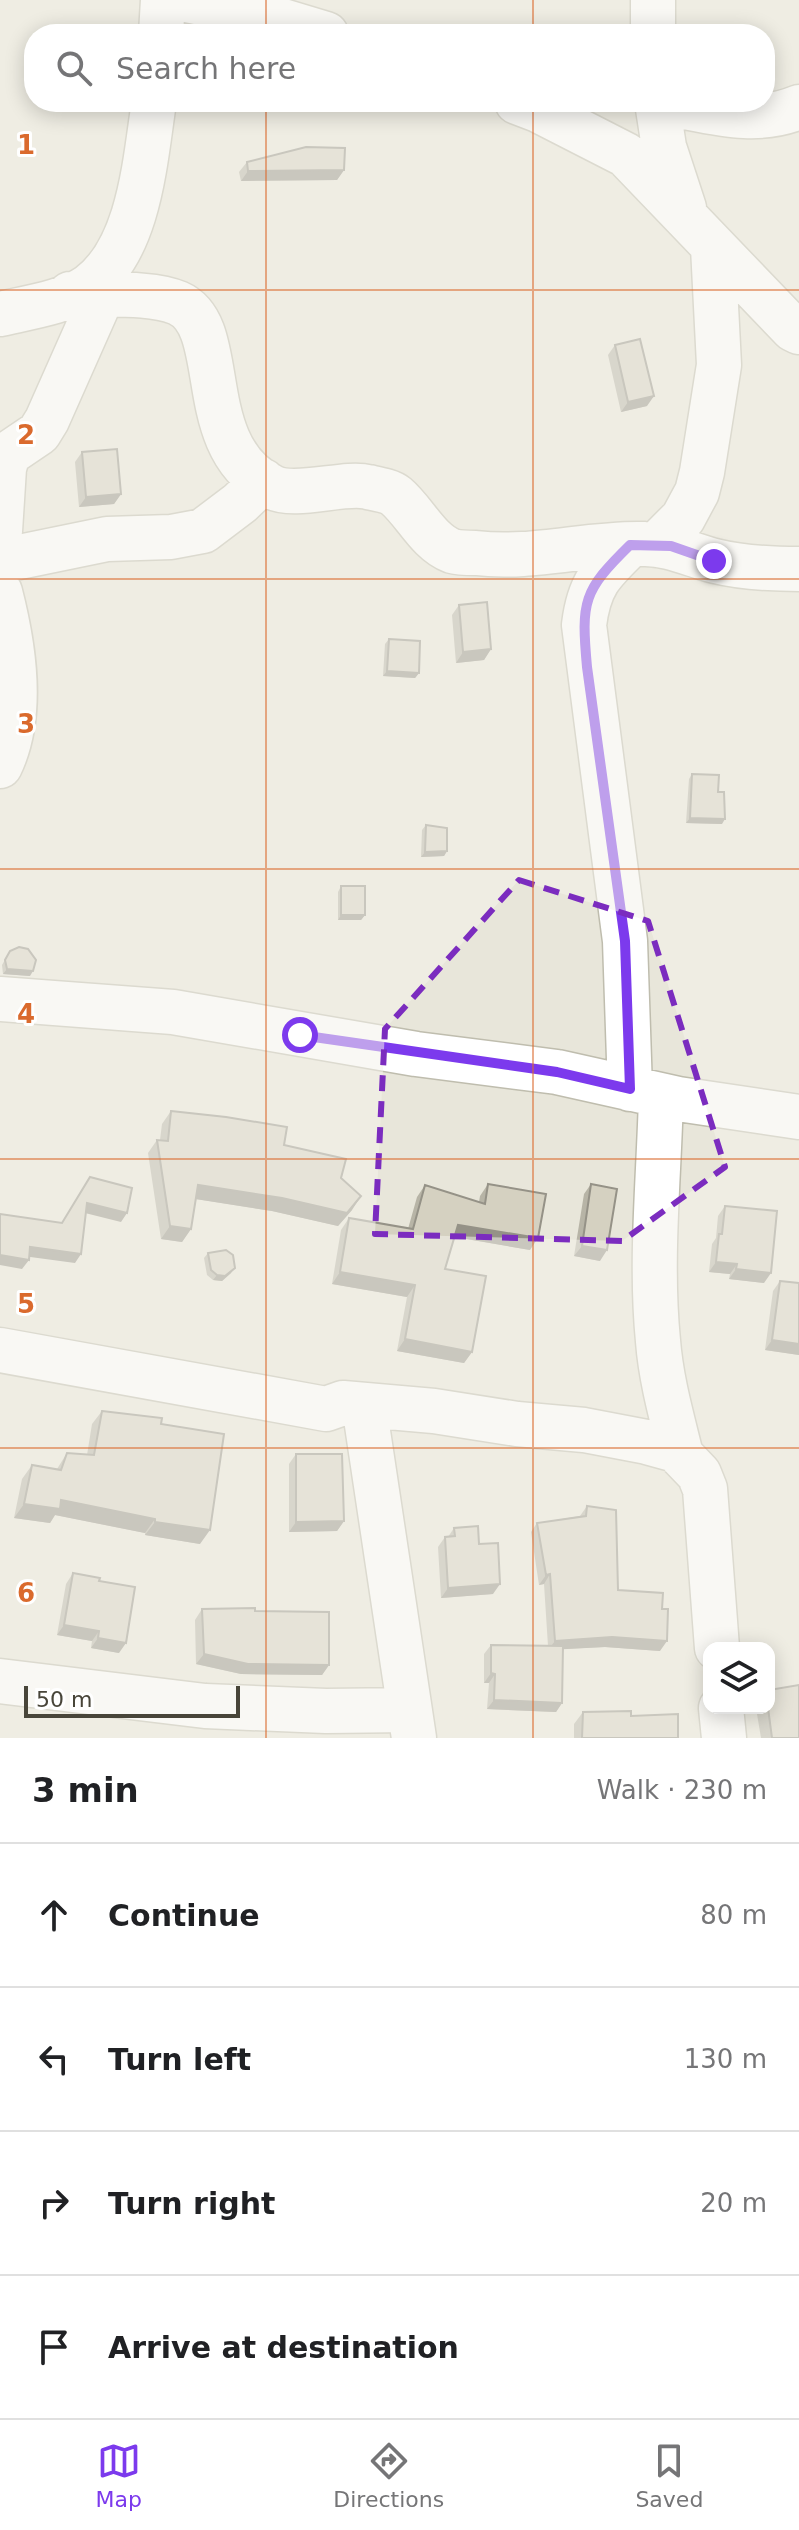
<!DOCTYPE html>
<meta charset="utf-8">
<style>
:root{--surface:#fff;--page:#f6f6f6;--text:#202124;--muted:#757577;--line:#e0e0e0;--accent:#7c3aed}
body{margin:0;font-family:"DejaVu Sans",sans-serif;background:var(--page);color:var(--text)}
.controls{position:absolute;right:24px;bottom:24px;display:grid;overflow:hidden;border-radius:16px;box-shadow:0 4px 20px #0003}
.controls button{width:72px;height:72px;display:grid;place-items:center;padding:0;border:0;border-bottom:2px solid var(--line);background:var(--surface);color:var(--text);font:40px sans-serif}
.scale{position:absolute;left:24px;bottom:20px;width:216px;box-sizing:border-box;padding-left:8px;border:4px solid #484539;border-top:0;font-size:22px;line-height:28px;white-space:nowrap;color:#484539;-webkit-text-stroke:6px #fff;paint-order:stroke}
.stop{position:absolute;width:24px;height:24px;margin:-18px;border:6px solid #7c3aed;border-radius:50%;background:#fff}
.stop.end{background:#7c3aed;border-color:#fff;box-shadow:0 2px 8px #0008}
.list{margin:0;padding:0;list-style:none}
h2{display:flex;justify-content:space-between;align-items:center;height:104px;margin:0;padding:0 32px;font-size:34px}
h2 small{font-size:26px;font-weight:400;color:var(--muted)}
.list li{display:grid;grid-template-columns:52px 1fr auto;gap:24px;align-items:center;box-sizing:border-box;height:144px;padding:0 32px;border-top:2px solid var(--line)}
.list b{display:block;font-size:30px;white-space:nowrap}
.list em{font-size:26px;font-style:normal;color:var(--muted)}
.icon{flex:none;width:44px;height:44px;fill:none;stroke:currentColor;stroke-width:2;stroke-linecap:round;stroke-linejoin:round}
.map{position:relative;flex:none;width:799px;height:1738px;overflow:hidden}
.search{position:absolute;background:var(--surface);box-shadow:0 4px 20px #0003;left:24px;right:24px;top:24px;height:88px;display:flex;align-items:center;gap:20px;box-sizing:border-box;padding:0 28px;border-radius:32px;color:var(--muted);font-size:30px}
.sheet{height:680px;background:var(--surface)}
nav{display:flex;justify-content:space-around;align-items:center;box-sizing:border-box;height:112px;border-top:2px solid var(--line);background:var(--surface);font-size:22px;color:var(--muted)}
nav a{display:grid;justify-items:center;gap:4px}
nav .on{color:var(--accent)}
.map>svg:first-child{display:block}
.residential{fill:#e8e6da;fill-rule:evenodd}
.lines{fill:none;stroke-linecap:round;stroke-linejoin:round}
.minor-casing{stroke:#bfbdae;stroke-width:47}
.minor{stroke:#fff;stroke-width:44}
.wall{fill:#b7b4a6}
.shaded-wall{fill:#959287}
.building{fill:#d5d1c1;stroke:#959287;stroke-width:2}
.route{stroke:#7c3aed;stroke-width:10}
.marked{fill:none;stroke:#7b2cbf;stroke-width:6;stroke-dasharray:16 10;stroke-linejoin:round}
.grid{fill:none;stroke:#da6a2d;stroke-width:2;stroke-opacity:0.55}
.grid-label{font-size:26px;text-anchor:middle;font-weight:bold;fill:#da6a2d;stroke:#fff;stroke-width:6;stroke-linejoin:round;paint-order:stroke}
</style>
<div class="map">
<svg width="799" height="1738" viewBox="0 0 799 1738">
<rect width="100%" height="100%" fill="#f4f3eb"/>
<path class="residential" d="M0,0H799V1738H0ZM34,34H765V102H34ZM709,1648H769V1708H709Z"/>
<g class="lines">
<defs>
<path id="minor" d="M186,0L266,16L326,34
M653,0V34
M161,34L163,0
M517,102L538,110L626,155L793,329L799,332
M657,102C705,109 752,127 799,107
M657,102L664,147L684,208
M70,294C102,296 150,291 178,303C232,327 190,446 272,487C295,499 344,481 368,487C377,489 390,491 396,496C415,512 428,542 452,551C459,553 469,553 476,553C532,560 589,542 645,544C670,544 691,555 715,561C743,568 771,569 799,569
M0,314C26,308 67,302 89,286C140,248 145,160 154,102
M0,531L4,468L8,454L39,433L47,420L102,296
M656,545L683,518L697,492L702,472L719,365L713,247
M0,561L107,539L171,537L203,531L240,503L263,481
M0,592C14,646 25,715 0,766
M0,999L173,1012L416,1054L557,1072L678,1099L799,1117
M630,1089L625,941L584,625C589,584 601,573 630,545
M661,1096C659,1177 650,1260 658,1341C661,1380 672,1418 681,1455
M0,1350L326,1409L343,1403L434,1411L517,1424L584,1430L647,1442L676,1450L699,1474L705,1489L717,1648
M364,1405L414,1738
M0,1681L205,1706L326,1711L409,1710
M721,1708L724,1738"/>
</defs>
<use href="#minor" class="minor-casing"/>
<use href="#minor" class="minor"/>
</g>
<path class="wall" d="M247,162L344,170L337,180L241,181L239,172Z
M615,345L647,406L621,412L608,355Z
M82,452L121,494L114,504L79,507L75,462Z
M459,605L491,649L484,660L456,663L452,615Z
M389,639L419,673L415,678L383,676L385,644Z
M692,774L718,792L722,824L686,823L689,779Z
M426,825L447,851L444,856L421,857L422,830Z
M341,886L365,915L361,920H338V892Z
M10,951L30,976L3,974L2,965Z
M171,1111L284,1145L341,1178L352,1210L338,1226L272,1211L196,1199L191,1229L182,1242L161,1239L148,1153L157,1140H160L162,1124Z
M488,1184L530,1250L454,1237L445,1269L472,1352L464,1363L397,1351L407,1297L332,1284L341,1230L349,1218L408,1229L417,1197L425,1185L479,1202L480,1196Z
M591,1184L600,1261L574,1256L584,1194Z
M725,1206L764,1283L729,1279L730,1274L709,1272L712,1244L716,1238L718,1216Z
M208,1253L231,1273L222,1281L213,1280L207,1275L204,1258Z
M780,1281L799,1355L765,1350L773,1291Z
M102,1411L161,1424L200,1544L145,1535V1533L55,1515L50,1523L14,1518L22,1479L32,1465L57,1469L67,1453L87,1455L92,1424Z
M296,1454L344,1521L337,1531L289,1532V1464Z
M587,1506L618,1590L660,1651L605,1647L563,1649L562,1703L556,1712L487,1709L489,1683H484V1654L491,1645L548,1646L544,1584L539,1585L531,1532L537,1523L580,1516Z
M454,1528L479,1544L493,1594L441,1598L438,1547L445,1537H448Z
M73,1573L99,1581L119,1653L91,1648L92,1641L57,1635L66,1584Z
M202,1609L255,1611L329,1665L322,1675L241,1674L196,1664L195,1620Z
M756,1708H769L799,1738H761Z
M583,1712L631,1716L678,1738H574V1724Z"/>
<path class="shaded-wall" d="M344,170L337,180L241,181L248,171Z
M654,396L647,406L621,412L628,402Z
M121,494L114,504L79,507L86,497Z
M491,649L484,660L456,663L463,652Z
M387,671L419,673L415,678L383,676Z
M690,818L725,819L722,824L686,823Z
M447,851L444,856L421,857L425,852Z
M341,915H365L361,920H338Z
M7,969L33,971L30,976L3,974Z
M198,1185L361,1196L352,1210L338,1226L272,1211L189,1198Z
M87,1203L127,1213L121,1222L81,1212Z
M458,1225L538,1238L530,1250L450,1236Z
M170,1226L191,1229L182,1242L161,1239Z
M582,1246L607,1250L600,1261L574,1256Z
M30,1247L81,1254L75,1263L23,1256Z
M0,1255L29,1260L22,1269L0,1265Z
M716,1262L737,1264L730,1274L709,1272Z
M235,1268L231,1273L222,1281L213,1280L217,1275Z
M736,1269L771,1273L764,1283L729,1279Z
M340,1272L415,1285L407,1297L332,1284Z
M405,1339L472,1352L464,1363L397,1351Z
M772,1340L799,1344V1355L765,1350Z
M61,1500L155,1519L145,1533L55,1515L50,1523L14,1518L24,1504Z
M344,1521L337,1531L289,1532L296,1522Z
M155,1522L210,1530L200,1544L145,1535Z
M550,1574L544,1584L539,1585L546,1575Z
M500,1584L493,1594L441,1598L448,1588Z
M64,1625L99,1631L92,1641L57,1635Z
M612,1637L667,1641L660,1651L605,1647L548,1650L555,1641Z
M98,1638L126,1643L119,1653L91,1648Z
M204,1654L329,1665L322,1675L241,1674L196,1664Z
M491,1673L495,1674L489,1683H484Z
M494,1700L562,1703L556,1712L487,1709Z"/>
<path class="building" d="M306,147L345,148L344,170L248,171L247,162Z
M640,339L654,396L628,402L615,345Z
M117,449L121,494L86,497L82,452Z
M487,602L491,649L463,652L459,605Z
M389,639L420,641L419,673L387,671Z
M692,774L719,775L718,792H724L725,819L690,818Z
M426,825L447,828V851L425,852Z
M341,886H365V915H341Z
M19,947L28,949L36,960L33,971L7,969L5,960L10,951Z
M171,1111L226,1117L287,1127L284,1145L346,1159L341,1178L361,1196L347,1213L282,1198L198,1185L191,1229L170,1226L157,1140L168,1141Z
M90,1177L132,1188L127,1213L87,1203L81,1254L30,1247L29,1260L0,1255V1214L62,1223Z
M488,1184L546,1194L538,1238L458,1225L445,1269L486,1276L472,1352L405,1339L415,1285L340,1272L349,1218L413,1229L425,1185L485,1204Z
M591,1184L617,1189L607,1250L582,1246Z
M725,1206L777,1211L771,1273L736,1269L737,1264L716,1262L719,1234H722Z
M226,1250L233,1255L235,1268L225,1276L217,1275L211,1270L208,1253Z
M780,1281L799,1283V1344L772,1340Z
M102,1411L162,1418L161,1424L224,1434L210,1530L155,1522V1519L61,1500L60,1509L24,1504L32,1465L61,1470L67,1453L94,1455Z
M296,1454H342L344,1521L296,1522Z
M587,1506L616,1510L618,1590L663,1593L662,1609H668L667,1641L612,1637L555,1641L550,1574L546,1575L537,1523L586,1516Z
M478,1526L479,1544L498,1543L500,1584L448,1588L445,1537L455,1536L454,1528Z
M73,1573L100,1578L99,1581L135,1587L126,1643L98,1638L99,1631L64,1625Z
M255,1608V1611L329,1612V1665L248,1664L204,1654L202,1609Z
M491,1645L563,1646L562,1703L494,1700L495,1674L491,1673Z
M799,1685V1738H772L768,1708H769V1690Z
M631,1711V1716L678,1714V1738H582L583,1712Z"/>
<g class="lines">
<path class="route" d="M300,1035L557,1072L630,1089L625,941L587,667C581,601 583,591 630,545L671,546L714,561"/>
</g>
<path d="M0 0H799V1738H0ZM519,880L648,921L725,1167L622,1241L375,1234L385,1029Z" fill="#f4f3eb" fill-opacity=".55" fill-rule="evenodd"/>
<path class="marked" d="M519,880L648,921L725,1167L622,1241L375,1234L385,1029Z"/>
<path class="grid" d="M266,0V34M533,0V34M266,102V1738M533,102V1738M0,290H799M0,579H799M0,869H799M0,1159H799M0,1448H799"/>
<g class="grid-label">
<text x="26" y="154">1</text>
<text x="26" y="444">2</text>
<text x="26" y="733">3</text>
<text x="26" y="1023">4</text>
<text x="26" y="1313">5</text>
<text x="26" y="1602">6</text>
</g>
</svg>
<div class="controls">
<button><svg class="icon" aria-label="layers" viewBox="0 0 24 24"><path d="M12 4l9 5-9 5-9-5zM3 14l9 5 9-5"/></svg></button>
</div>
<div class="scale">50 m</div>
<div class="stop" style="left:300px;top:1035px"></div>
<div class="stop end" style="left:714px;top:561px"></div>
<div class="search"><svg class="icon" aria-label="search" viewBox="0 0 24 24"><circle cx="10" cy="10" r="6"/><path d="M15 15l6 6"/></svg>Search here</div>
</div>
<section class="sheet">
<h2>3 min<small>Walk · 230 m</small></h2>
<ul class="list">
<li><svg class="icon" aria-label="ahead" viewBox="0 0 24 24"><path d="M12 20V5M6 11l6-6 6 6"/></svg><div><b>Continue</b></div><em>80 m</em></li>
<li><svg class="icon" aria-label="left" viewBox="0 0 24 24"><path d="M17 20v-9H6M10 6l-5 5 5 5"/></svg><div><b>Turn left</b></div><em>130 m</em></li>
<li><svg class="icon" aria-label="right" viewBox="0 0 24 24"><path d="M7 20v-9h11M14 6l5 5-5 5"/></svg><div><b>Turn right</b></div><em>20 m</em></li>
<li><svg class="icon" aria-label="arrive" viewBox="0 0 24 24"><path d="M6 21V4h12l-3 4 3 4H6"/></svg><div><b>Arrive at destination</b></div></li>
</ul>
</section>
<nav>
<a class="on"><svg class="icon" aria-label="map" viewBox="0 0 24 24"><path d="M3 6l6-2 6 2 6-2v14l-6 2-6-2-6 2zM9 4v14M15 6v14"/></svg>Map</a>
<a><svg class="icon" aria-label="directions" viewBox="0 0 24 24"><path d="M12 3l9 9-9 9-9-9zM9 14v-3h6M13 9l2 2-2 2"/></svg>Directions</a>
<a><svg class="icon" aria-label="saved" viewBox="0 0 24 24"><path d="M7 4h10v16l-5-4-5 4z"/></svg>Saved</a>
</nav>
